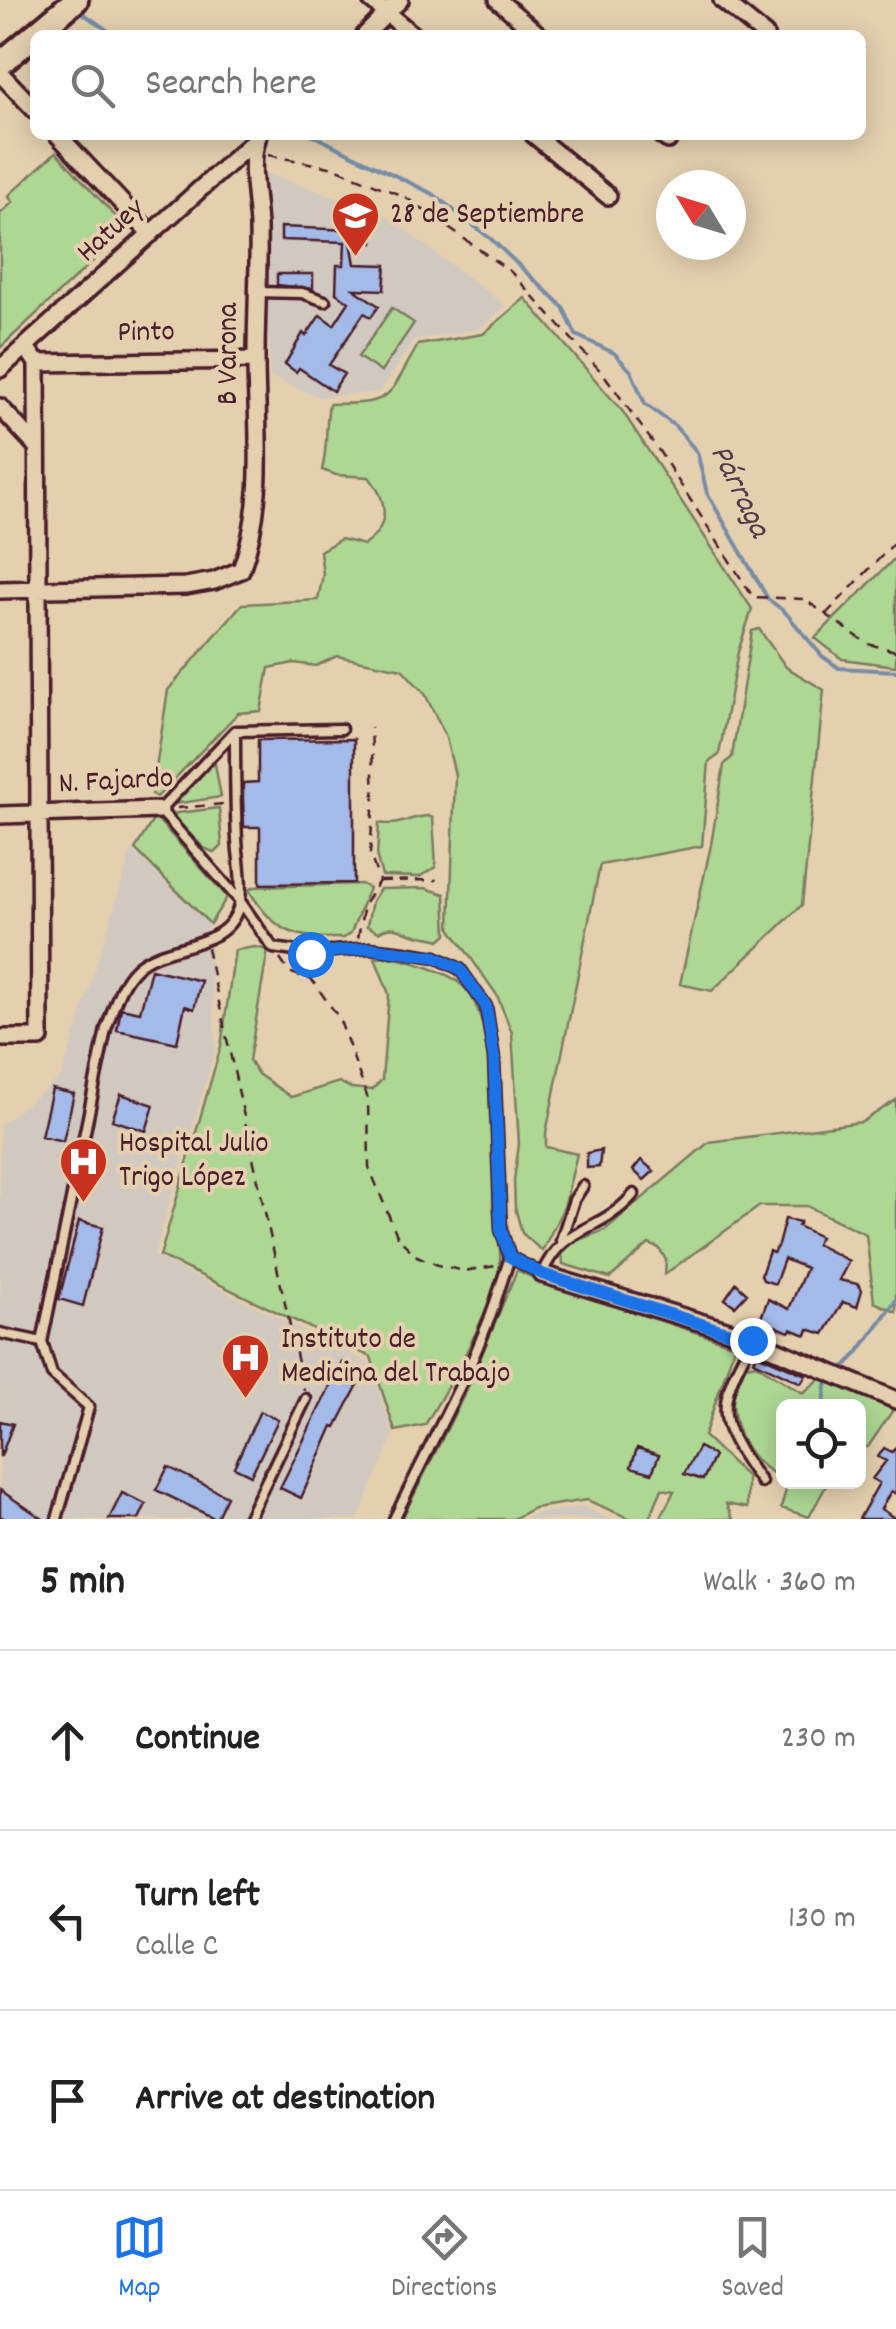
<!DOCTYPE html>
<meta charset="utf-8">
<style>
:root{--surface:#fff;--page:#f6f6f6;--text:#222;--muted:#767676;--line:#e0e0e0;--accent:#1a73e8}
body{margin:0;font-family:Dekko,sans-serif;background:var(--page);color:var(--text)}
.controls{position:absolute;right:30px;bottom:30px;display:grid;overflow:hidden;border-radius:15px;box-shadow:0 5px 25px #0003}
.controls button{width:90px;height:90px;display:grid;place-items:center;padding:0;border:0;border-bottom:2px solid var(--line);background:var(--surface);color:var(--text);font:50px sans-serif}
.compass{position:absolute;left:656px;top:170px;width:90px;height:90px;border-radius:50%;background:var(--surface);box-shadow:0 5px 25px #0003;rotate:308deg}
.stop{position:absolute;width:30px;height:30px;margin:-22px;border:8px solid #1a73e8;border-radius:50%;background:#fff}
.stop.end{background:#1a73e8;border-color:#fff;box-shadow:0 2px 10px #0008}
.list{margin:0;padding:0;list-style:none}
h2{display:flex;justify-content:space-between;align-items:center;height:130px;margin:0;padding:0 40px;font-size:42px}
h2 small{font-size:32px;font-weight:400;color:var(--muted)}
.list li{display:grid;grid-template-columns:65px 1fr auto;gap:30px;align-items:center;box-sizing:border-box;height:180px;padding:0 40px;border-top:2px solid var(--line)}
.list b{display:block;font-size:38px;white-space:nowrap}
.list p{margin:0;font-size:32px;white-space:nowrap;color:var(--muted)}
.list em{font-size:32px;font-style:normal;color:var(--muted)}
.icon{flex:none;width:55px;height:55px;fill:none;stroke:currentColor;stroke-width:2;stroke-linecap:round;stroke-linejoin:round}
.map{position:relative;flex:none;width:896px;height:1519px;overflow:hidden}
.search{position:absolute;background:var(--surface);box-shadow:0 5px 25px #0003;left:30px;right:30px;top:30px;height:110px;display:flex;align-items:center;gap:25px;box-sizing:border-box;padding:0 35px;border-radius:15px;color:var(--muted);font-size:38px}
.sheet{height:670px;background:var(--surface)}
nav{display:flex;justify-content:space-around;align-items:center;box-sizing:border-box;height:140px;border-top:2px solid var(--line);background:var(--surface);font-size:28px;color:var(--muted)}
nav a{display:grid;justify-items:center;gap:5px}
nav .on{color:var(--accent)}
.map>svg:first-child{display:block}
.built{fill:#d1c9c0}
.green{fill:#aed794;stroke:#7c7b60;stroke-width:2.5}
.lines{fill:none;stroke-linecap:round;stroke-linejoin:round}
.stream{stroke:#788ca6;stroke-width:4}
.building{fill:#a4bae8;stroke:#4a1f2b;stroke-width:2.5}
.service-casing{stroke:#4a1f2b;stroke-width:15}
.minor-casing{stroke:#4a1f2b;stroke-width:22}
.secondary-casing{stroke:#4a1f2b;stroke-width:30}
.path{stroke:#4a1f2b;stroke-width:2.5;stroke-dasharray:10 8;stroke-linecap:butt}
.service{stroke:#e4d0af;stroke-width:8}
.minor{stroke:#e4d0af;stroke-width:15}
.secondary{stroke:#e4d0af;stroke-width:22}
.route{stroke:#1a73e8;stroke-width:12}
.labels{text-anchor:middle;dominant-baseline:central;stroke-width:8;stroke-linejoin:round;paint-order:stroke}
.poi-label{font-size:30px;fill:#4a1f2b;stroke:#e4d0af;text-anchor:start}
.street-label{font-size:30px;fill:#4a1f2b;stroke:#e4d0af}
.water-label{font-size:32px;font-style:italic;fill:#563a4a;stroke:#e4d0af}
</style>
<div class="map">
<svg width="896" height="1519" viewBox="0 0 896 1519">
<rect width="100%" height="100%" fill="#e4d0af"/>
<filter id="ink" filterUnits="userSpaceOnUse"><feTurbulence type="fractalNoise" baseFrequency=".01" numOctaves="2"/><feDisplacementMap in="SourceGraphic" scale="20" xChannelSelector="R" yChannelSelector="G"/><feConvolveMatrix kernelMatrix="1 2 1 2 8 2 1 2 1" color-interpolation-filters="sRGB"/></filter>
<g filter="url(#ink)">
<path class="built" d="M262,172L381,212L506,306L479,329L414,340L380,392L319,397L270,377Z
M132,849L208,924L216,1048L154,1256L371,1364L393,1436L358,1519H0V1125L62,1076Z
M584,1506L609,1519H525L535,1514Z"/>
<path class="green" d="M56,152L127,229L0,348V214L13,202L8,196Z
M525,298L623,412L752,609L738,652L719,755L709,762L702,846L600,865L546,1133V1147L577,1154L564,1207L542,1251L522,1233L515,1207L514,1180L519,1144L512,1033L497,995L450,928L455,775L446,738L425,694L402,669L337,656L316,666L294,663L269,668L261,711L238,713L157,797L152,794L168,690L242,604L318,600L323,574L320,551L341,539L364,545C391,526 388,500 369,477L336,475L322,470C328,447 325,427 329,404C394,404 387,399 418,345L483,334Z
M392,308L414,323L381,372L358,357Z
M896,557V666L842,659L815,638Z
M759,629L786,667L824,690L802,905L712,991L680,984L711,845L724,765L732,757L752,631Z
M215,764L221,797L174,804L208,768Z
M219,808L222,846L215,853L204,848L170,814Z
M428,816L433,818L436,867L419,877L382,876L377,858L379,823C402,827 407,817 428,816Z
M153,820H158L227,897L210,924L135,849Z
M361,884L369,888L351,933L344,938C296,939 274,933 249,890L253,887Z
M425,888L445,894L447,934L440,940C431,937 422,937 413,934C399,930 394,923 379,932L367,926L372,901L380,889Z
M255,947L268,950L249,1060L258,1074L291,1097L339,1082L351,1088L372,1090L382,1080L389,994L375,958C395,956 408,961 427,967C444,973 460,979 471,996C498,1039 493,1147 493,1199C493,1224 505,1249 498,1274C483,1327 453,1378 425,1425L395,1431L371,1357L160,1256L221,1046L235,950Z
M896,1100V1312L874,1302L866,1234L807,1206H760L665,1274L666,1260L659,1248L649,1244L610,1278L563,1264L562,1250L576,1241L605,1230L709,1142L862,1122Z
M517,1270L541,1282L735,1345L704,1436L747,1477V1508L726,1504L733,1519H660L674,1491L662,1489L649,1519H631L587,1500L534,1508L513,1519H402L469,1385Z
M756,1364L803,1393L821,1378L895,1407L868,1447L859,1446L858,1406H784L783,1479C753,1464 735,1439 733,1404C732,1392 741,1377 745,1366Z
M788,1482H828L809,1517L781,1508Z"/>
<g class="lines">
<path class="stream" d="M77,9L114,35
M312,135L433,194L491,239L563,307L576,335L614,353L631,371L645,404L675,426L697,452L707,493L768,599L785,612L822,656L839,668L896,671
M839,1372L857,1354L896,1300
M824,1406L826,1385L832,1379"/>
</g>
<path class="building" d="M281,227L374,231L373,243L351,242L355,264L386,265L384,290L354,289L379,306L371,317L364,313L329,365L344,374L333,391L299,368L296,372L285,364L303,333L306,336L320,315L334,325L349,302L336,293L337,265H344L345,242L281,240Z
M277,274H313V289L277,285Z
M354,739V883L260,884V827H244L243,798V783L258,782V740Z
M151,969L201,981L194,1009L185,1006L177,1043L117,1030L121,1008L140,1012Z
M52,1089L74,1094L63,1141L41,1136Z
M121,1094L154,1105L146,1131L112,1120Z
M601,1150L599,1167L587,1168V1153Z
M641,1160L654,1171L644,1180L633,1170Z
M785,1219L800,1222L798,1226L820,1237L816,1244L849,1261L839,1280L858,1284L862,1290L857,1307L843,1302L824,1334L808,1329L806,1335L791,1329L789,1332L775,1326L771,1335L757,1328L768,1299L789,1309L806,1268L784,1259L775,1284L763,1280L761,1275L769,1251L773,1253L778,1245Z
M79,1221L103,1227L83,1306L59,1299Z
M736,1283L747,1293L735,1306L725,1299Z
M757,1354L806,1375L801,1383L754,1361Z
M342,1362L364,1373L336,1427L333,1426L301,1498L280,1488Z
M260,1411L278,1420L251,1475L234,1467Z
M0,1421L13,1424L1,1456H0Z
M699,1447L714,1456L703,1480L684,1474Z
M896,1447V1494L891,1491L881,1509L896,1519H859L879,1483L872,1479L886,1461L878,1457L884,1448L892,1452Z
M637,1448L659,1455L652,1473L631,1467Z
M168,1467L227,1496L216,1519L156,1490Z
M0,1490L43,1519H5L0,1516Z
M122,1493L146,1504L139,1519H109Z"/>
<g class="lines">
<defs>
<path id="service" d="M257,292L302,293L325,301
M235,731L160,810L240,901L273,948L310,953L370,948L405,952L436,957L460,969L486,1006L494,1058L501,1230L510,1257L491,1315L469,1368L394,1519
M561,1240L574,1200L583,1186
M510,1257L542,1274C563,1223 600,1234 634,1194
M0,1333L42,1342
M752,1340C715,1407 716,1420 761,1482
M57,1519L89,1407L52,1374L42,1342L106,1029C114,1008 119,984 136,968C165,940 232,953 240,900C243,881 238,858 237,839C235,803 235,767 235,731L341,729
M248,1519L306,1399"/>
<path id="minor" d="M371,0L413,35
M498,0L539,35
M722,0L765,35
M365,35L400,0
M0,73L35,110
M58,135L151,234
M534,135L608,196
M661,135L668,140
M37,363L256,360
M0,369L257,138
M0,407L37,447
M0,590L186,586L214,581L241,570C267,498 256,432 256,358C256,314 259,271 258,227C257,197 248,165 258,136
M0,815L160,810
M0,1038H40L37,363L26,347
M542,1274L736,1333L896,1400"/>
<path id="secondary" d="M0,64L76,0"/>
</defs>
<use href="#service" class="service-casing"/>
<use href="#minor" class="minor-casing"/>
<use href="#secondary" class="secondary-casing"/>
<path class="path" d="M268,155L335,168L405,197L511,272L605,376L659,451L753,597L804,599L868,644L896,651
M826,614L896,541
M177,808L224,804
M380,881L437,880
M358,938L364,905L379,881L370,854L374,797L371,727
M207,948L304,1390
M280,959L289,972L312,980L339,1018L368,1099L369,1167L398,1238L417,1256L438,1265L464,1271L496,1266"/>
<use href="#service" class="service"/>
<use href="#minor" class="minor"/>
<use href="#secondary" class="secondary"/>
</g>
</g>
<g class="lines" filter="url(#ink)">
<path class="route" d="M310,954L370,948L436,957L460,969L486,1006L494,1058L501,1230L510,1257L542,1274L752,1340"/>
</g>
<defs>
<symbol id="school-pin" viewBox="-11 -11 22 30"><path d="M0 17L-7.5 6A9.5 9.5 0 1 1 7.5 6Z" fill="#c8321e" stroke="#e4d0af"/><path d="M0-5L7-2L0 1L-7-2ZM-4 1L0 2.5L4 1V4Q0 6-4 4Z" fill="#fff"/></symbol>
<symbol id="hospital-pin" viewBox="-11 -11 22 30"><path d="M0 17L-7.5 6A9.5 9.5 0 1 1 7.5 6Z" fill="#c8321e" stroke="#e4d0af"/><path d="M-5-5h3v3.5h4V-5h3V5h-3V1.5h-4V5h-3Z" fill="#fff"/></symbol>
</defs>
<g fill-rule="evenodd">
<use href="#school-pin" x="328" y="188" width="55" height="75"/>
<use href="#hospital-pin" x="56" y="1134" width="55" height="75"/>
<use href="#hospital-pin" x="218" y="1330" width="55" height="75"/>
</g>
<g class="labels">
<g class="poi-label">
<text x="390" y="216">28 de Septiembre</text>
<text x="119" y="1145">Hospital Julio<tspan x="119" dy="34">Trigo López</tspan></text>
<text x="281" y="1341">Instituto de<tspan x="281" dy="34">Medicina del Trabajo</tspan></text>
</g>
<g class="street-label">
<text transform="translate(112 232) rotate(-42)">Hatuey</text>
<text transform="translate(146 334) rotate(-1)">Pinto</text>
<text transform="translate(230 354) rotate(-90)">B Varona</text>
<text transform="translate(116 783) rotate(-3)">N. Fajardo</text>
</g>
<g class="water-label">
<text transform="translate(738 492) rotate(64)">Párraga</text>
</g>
</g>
</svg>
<div class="controls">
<button><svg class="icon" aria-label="locate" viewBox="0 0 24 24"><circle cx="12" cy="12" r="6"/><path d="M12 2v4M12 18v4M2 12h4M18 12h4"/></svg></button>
</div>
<svg class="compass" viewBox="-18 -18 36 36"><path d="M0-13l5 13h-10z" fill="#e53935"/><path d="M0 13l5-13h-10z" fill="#767676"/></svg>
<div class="stop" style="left:310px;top:954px"></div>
<div class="stop end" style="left:752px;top:1340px"></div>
<div class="search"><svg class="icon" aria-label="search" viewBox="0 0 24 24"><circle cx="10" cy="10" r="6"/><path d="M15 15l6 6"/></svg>Search here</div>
</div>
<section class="sheet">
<h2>5 min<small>Walk · 360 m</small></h2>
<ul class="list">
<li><svg class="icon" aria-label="ahead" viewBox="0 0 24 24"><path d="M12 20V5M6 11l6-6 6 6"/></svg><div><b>Continue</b></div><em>230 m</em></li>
<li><svg class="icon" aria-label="left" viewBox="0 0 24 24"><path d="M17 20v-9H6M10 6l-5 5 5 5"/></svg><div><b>Turn left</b><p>Calle C</p></div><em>130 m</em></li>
<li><svg class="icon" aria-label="arrive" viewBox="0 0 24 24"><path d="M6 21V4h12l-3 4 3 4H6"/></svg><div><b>Arrive at destination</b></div></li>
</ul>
</section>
<nav>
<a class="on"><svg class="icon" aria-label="map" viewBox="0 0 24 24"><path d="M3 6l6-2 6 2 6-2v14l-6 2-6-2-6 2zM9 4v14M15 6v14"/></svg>Map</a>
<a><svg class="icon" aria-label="directions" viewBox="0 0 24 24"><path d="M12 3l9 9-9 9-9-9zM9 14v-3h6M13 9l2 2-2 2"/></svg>Directions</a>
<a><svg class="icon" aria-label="saved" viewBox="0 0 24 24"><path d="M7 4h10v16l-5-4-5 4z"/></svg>Saved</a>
</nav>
